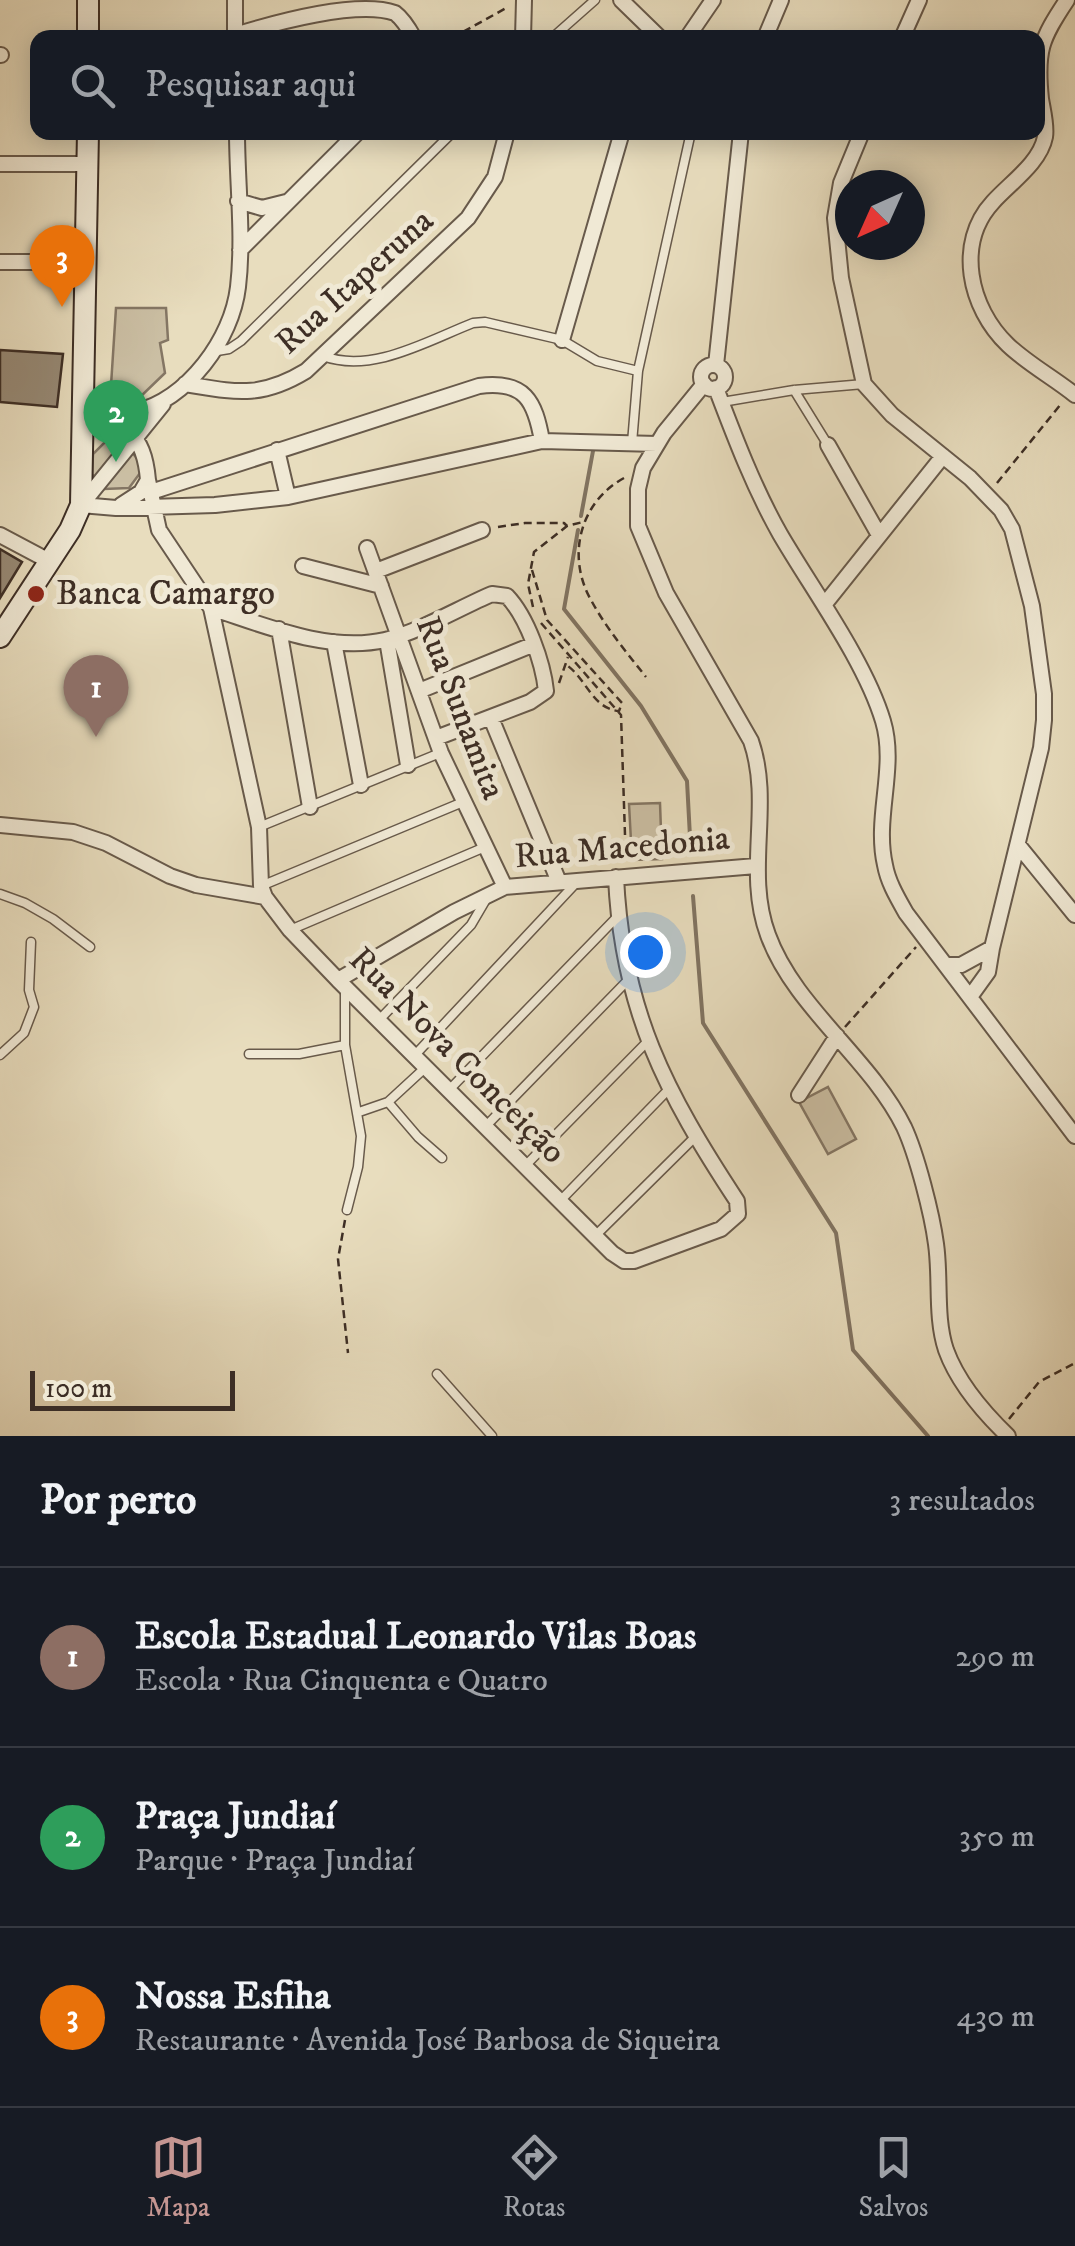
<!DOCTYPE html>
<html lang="pt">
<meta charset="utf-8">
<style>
:root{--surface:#171b24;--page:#20242c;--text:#f1f3f6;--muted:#9ea1a6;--line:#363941;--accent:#c59692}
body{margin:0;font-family:"IM FELL DW Pica",serif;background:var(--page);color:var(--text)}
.compass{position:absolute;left:835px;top:170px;width:90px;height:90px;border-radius:50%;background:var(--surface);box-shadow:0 5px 25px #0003;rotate:225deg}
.scale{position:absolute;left:30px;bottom:25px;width:205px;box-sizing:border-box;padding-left:10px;border:5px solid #3d2e25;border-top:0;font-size:28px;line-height:35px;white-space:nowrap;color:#3d2e25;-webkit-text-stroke:8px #f0e9d5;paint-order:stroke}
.you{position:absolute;left:645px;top:952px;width:35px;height:35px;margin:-25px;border:8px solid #fff;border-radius:50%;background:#1a73e8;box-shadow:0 0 0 15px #1a73e833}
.badge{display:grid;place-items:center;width:65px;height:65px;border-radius:50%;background:var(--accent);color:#fff;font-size:32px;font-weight:700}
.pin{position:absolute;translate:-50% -82px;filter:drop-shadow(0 2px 5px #0008)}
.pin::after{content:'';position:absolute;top:52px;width:35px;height:30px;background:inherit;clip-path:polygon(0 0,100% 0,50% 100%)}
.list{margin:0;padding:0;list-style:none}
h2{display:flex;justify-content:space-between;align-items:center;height:130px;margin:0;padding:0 40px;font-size:42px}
h2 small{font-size:32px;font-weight:400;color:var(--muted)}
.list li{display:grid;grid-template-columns:65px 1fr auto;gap:30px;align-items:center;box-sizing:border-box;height:180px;padding:0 40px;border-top:2px solid var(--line)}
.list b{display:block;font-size:38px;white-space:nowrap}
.list p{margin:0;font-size:32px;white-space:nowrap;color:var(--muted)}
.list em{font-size:32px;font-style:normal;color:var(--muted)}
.icon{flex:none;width:55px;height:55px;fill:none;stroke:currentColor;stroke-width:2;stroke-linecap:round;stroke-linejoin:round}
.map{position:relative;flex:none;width:1075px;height:1436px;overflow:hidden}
.search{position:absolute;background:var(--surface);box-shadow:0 5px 25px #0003;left:30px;right:30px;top:30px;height:110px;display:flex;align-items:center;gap:25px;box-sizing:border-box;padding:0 35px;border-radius:20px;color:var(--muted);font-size:38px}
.sheet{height:670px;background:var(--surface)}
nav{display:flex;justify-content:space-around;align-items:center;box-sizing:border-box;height:140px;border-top:2px solid var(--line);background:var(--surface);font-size:28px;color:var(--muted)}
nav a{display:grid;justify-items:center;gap:5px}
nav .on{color:var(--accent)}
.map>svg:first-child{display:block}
.green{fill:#cbbfa4;stroke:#847664;stroke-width:2.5}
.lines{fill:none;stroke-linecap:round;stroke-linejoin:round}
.stream{stroke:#817462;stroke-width:4}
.building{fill:#968975;stroke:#3d2e25;stroke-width:2.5}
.lane-casing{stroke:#685a4b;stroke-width:11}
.street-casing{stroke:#685a4b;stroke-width:18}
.secondary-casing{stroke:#3d2e25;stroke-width:24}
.path{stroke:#3d2e25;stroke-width:2.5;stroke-dasharray:8 5;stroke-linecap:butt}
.lane{stroke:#f0e9d5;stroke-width:8}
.street{stroke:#f0e9d5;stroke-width:14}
.secondary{stroke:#f0e9d5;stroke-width:20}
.poi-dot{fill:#8f2418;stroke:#f0e9d5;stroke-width:4}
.labels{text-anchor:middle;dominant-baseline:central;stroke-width:10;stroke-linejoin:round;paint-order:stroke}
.street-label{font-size:35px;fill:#3d2e25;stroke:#f0e9d5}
.poi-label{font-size:35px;fill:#3d2e25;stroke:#f0e9d5;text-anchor:start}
</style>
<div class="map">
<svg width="1075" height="1436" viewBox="0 0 1075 1436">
<rect width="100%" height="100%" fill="#e8ddbe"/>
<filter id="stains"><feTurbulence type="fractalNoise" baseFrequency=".002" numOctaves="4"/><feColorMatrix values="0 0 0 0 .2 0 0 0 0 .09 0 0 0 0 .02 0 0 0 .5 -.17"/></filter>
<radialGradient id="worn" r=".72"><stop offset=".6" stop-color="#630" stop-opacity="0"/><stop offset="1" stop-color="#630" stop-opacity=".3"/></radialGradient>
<path class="green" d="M116,308H166L168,340L160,343L165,373L137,400L110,401Z
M106,441C127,445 133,450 143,469L129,488L104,489L92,474L93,454Z
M660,803L662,859L632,860L629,804Z
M828,1087L856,1139L828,1154L799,1102Z"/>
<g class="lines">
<path class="stream" d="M581,516L593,451
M578,530L564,609L641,706L687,781L690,837
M693,896L703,1023L836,1233L853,1350L928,1436"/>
</g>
<path class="building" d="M0,350L63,354L57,407L0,402Z
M0,549L22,562L0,598Z"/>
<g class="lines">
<defs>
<path id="lane" d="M552,38L595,0
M217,351L229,349L241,341L453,132
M323,356C372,374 427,341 473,323L485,322L562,340L597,361L638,371
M794,390L828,445
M722,402L794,390L864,384
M632,443L638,371L691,132
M259,827L440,753
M261,886L463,802
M0,894L25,903L53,919L90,947
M290,930L485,847
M379,1020L471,925L488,896
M345,1045V990
M249,1054H299L345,1045L361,1136L358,1167L347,1210
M0,1055L24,1033L34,1007L29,990L31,942
M415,1055L576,883
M449,1090L617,917
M388,1102L418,1137L442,1158
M359,1112L388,1102L426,1067
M486,1126L629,979
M525,1166L647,1042
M560,1201L670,1088
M595,1236L695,1137
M437,1374L492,1436"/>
<path id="street" d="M621,0L660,38
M1067,0C1041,39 1036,51 1041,99C1043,111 1047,126 1045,137C1040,163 1010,183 993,202C955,243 969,308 1008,345C1028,364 1054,378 1075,395
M235,35C274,23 357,0 395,13C403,19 409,29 414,38
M235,38V0
M523,38L524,0
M687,38L713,0
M765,38L781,0
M902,38L919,0
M0,55H1
M862,132L841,183L835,218L841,278L864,384L892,415L970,478L1001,510L1012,529L1032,606L1044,694V720L1041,748L992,948L988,972L970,997
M0,164H87
M238,201L262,208L286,202
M240,250L358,132
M0,262H86
M562,340L622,132
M716,365L741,132
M701 377a12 12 0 1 1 24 0a12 12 0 1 1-24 0Z
M185,384C235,392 260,399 306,371L468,218L495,177L507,132
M704,384L664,433L643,468L638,489V526L666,593L751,741C773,804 744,871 768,935C794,1007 870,1058 904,1127C917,1155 932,1214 936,1244C941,1279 935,1317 946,1350C958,1383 983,1412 1008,1436
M716,388C735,438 754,488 780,534C812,589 865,661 883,721C897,768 874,817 885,865C888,882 897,897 906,913L1075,1136
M82,410C99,412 118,416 135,412C188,399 232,339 238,287C244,236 237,183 237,132
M81,427C127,422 144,433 148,480L141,492L121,505
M828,445L879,535
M277,450L288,497
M148,480L159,530L211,608L259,827L261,886L265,897L290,930L338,980L612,1253L624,1261H634L721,1229L738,1214L737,1201C666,1093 622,1010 616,877
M151,492L479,386C525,380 535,401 542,441
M82,504L163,404
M81,505L116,508L215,505L288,497L542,441L657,444
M0,535L49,561
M367,548L441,753L505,887
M303,566L381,586
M376,571L482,530
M824,605L943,456
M211,608C264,625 328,653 385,640C419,632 459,608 492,594L507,596C527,617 543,662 546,691L530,702L436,738
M279,629L310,807
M387,640L408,765
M334,642L361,785
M419,691L532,645
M491,718L559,882
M0,825L73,832L106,843L170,876L196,885L265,897
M1018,845L1075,915
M946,965H961L992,948
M338,980L454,912L505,887L756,866
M799,1095L837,1036"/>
<path id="secondary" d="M88,38V0
M0,637L70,530L81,505L88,132"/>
</defs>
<use href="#lane" class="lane-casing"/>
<use href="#street" class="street-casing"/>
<use href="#secondary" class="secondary-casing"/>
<path class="path" d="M452,38L508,7
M624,478C580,502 566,556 591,600C606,628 627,653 646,677
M997,483L1061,404
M498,527L525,523H564L567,526
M532,570L547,620L622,703L619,711C592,709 586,677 565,664
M533,607L528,584L534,552L567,526L583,522
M541,623L621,715L626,865
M559,683L568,657
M845,1027L916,947
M345,1220L338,1259L348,1353
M1009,1419L1039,1382L1075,1363"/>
<use href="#lane" class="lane"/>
<use href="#street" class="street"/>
<use href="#secondary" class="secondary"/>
</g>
<circle class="poi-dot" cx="36" cy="594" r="10"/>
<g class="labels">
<g class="street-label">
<text transform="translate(355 282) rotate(-42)">Rua Itaperuna</text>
<text transform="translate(460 708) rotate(69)">Rua Sunamita</text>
<text transform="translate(622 848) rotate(-5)">Rua Macedonia</text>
<text transform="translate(457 1056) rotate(45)">Rua Nova Conceição</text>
</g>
<g class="poi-label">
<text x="56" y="594">Banca Camargo</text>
</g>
</g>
<rect width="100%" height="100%" filter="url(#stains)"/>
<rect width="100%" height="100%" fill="url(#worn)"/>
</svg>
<svg class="compass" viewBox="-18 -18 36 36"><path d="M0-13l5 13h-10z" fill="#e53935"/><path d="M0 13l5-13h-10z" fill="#9ea1a6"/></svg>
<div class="scale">100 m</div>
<div class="you"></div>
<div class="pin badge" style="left:96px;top:737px;background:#8d6e63">1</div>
<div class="pin badge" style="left:116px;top:462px;background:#2e9e5b">2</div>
<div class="pin badge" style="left:62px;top:307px;background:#e8710a">3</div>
<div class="search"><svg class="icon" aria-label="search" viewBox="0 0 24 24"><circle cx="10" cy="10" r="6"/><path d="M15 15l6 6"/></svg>Pesquisar aqui</div>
</div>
<section class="sheet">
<h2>Por perto<small>3 resultados</small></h2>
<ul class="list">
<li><span class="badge" style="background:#8d6e63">1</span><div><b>Escola Estadual Leonardo Vilas Boas</b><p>Escola · Rua Cinquenta e Quatro</p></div><em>290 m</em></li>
<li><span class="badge" style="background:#2e9e5b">2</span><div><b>Praça Jundiaí</b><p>Parque · Praça Jundiaí</p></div><em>350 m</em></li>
<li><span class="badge" style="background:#e8710a">3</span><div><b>Nossa Esfiha</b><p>Restaurante · Avenida José Barbosa de Siqueira</p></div><em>430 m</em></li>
</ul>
</section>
<nav>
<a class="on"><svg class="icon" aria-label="map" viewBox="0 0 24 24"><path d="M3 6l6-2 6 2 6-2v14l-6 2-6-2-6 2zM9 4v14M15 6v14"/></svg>Mapa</a>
<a><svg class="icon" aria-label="directions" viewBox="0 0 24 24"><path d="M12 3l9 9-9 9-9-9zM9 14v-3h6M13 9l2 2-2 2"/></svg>Rotas</a>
<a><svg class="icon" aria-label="saved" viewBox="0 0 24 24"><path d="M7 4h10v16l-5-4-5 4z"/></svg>Salvos</a>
</nav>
